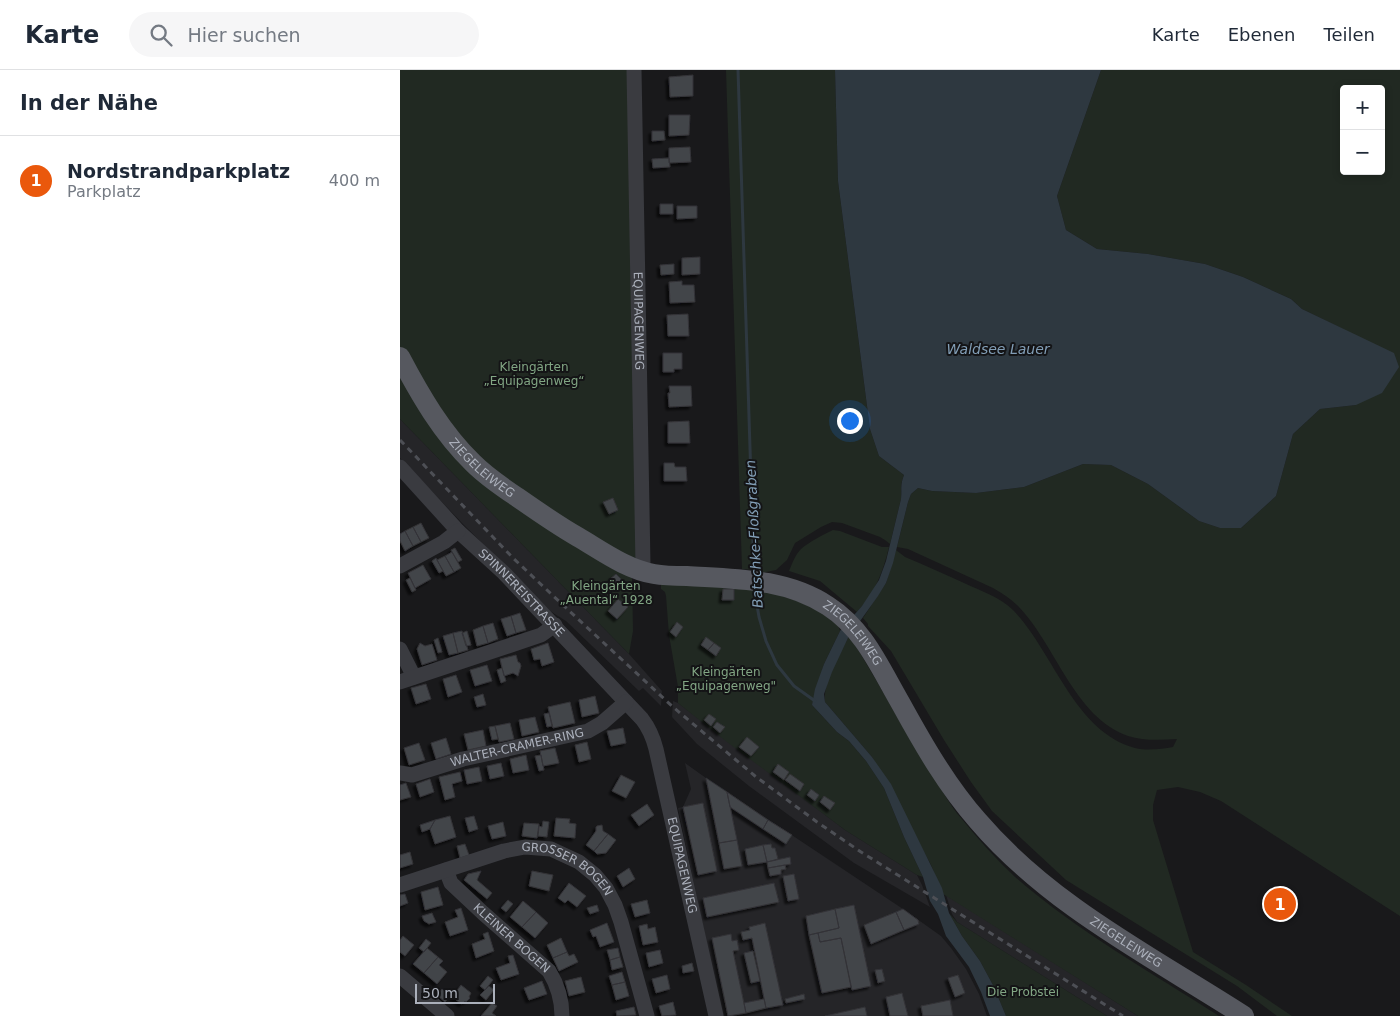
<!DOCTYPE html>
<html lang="de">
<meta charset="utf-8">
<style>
:root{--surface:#fff;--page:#f6f6f7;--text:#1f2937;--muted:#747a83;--line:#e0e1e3;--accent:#ea580c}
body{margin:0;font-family:"DejaVu Sans",sans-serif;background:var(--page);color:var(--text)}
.controls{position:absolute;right:15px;top:15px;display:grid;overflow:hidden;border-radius:5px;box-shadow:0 2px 8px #0003}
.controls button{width:45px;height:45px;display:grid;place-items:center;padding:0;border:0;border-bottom:1px solid var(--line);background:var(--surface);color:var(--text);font:25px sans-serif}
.scale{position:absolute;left:15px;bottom:12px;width:80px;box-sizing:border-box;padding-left:5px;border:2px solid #abb0bb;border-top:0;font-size:14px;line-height:18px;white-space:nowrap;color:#abb0bb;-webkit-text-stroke:4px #141416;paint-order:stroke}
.you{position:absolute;left:449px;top:350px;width:18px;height:18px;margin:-12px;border:4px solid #fff;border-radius:50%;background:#1a73e8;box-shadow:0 0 0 8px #1a73e833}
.badge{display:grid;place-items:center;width:32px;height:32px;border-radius:50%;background:var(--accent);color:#fff;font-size:16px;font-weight:700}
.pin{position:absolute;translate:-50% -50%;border:2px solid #fff;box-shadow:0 1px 5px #0006}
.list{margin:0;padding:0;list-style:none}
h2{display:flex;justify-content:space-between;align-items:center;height:65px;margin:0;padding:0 20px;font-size:21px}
h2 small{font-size:16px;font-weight:400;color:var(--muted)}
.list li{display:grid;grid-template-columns:32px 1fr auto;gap:15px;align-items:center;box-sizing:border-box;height:90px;padding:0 20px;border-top:1px solid var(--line)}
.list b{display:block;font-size:19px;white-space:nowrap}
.list p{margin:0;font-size:16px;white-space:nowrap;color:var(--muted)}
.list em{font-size:16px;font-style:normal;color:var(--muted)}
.icon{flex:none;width:28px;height:28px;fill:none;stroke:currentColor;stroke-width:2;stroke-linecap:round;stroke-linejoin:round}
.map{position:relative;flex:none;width:1000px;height:946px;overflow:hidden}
header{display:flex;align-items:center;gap:30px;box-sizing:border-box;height:70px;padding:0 25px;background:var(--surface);border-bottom:1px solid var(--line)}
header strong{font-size:24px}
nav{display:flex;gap:28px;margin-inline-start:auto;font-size:18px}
.search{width:350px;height:45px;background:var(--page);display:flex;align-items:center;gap:12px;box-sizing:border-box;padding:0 18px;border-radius:28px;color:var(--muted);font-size:19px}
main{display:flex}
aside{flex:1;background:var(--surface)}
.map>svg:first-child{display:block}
.built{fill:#252528}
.green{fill:#212922;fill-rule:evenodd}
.water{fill:#2e3840}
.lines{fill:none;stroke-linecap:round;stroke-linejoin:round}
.stream{stroke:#2e3840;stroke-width:3}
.building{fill:#434448;stroke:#333337;filter:url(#shadow)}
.minor{stroke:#3a3b40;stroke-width:15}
.major{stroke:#56585f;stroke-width:20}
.rail{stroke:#4d4f55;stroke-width:3;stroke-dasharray:6 5;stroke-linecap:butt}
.labels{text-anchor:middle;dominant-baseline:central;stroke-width:4;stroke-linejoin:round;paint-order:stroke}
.street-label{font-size:12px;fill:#abb0bb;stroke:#141416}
.park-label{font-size:12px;fill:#82a684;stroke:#141416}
.water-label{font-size:14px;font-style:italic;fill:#829eb6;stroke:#141416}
</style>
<header>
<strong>Karte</strong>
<div class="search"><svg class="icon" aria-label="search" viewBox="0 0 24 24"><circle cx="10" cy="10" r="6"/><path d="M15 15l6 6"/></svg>Hier suchen</div>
<nav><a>Karte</a><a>Ebenen</a><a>Teilen</a></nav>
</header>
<main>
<aside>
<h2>In der Nähe<small></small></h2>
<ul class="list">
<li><span class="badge">1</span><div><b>Nordstrandparkplatz</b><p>Parkplatz</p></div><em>400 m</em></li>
</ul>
</aside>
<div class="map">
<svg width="1000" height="946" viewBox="0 0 1000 946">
<defs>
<filter id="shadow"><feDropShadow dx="-3" dy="3" stdDeviation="1" flood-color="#0009"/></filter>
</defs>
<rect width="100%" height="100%" fill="#19191b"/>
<path class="built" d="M0,349L229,584L262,621L261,636L243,618L239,621L166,551L150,541L62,453L0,388Z
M273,631L278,633L445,760L517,805L522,815L530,837L454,793L349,716L297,674L272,647Z
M285,693L306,708L503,839L541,866L551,878L566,899L579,924L587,946H322L278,738L283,737L291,719Z
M546,825L738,946H707L557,852L552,844Z"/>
<path class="green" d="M0,0H234L243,495L93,410L0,287Z
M326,0H435L438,111L470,359L479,386L504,405C500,414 502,420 501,429L490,474L485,470L480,467L442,453L432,452L421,457L395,473L387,490L376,500L361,503V500L342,499Z
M701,0H1000V846L821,731L800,722L778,717L757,720L753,735V750L793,882L846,915L892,946H877L837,916L666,810L592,741L571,712L544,670L491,581L468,556V554L463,548L486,513L496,480L505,487C525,495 544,504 564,513C581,521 600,527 614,541C654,583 674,661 735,678C747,681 762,679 773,677L777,669C761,670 743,671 728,666C674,647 656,575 618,536C611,529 602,523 593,518L508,479L497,477L508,432L511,424L518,418L532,421L576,423L624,417L683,394L711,395L748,414L799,451L820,458H841L876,426L893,364L920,339L956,335L943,259L902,239L891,229L843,207L805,194L748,184L697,179L666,160L657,126ZM944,19H981V101H944Z
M0,301L25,349L232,507L233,561L229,584L0,349Z
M433,460L440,461L482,477H489C483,502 475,523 457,542L420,511L389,501C392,494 395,485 401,479C409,472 424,464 433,460Z
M261,511L360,519L397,531L415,539L438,554L440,561L424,594L412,635L437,662L449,671L466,691L484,718L504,767L523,807L517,805L445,760L327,672L278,633V617L269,565L266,526L265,522L261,519Z
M450,567C480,614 505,664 536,711C544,723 551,737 561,748C578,769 596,789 615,807C677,861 750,902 819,946H738L543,824L531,795L472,687L425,632C423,612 439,586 448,568Z
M549,843L557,852L707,946H606L594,917L580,891L562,866Z"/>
<path class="water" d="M435,0H701L657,126L666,160L697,179L748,184L805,194L843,207L891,229L902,239L994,283L999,297L982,323L956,335L920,339L893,364L876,426L841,458H820L799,451L748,414L711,395L683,394L624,417L576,423L532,421L518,418L511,424L508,432L493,493L486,513L478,526L448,568L432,602L424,624L425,632L472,687L491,714L542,818L549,843L562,866L580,891L594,917L606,946H590L581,922L569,897L546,866L538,844L530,831L523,807L504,767L484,718L466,691L449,671L437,662L412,635L415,619L424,594L440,561L462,536L479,510L486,491L501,429C502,420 500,415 504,405L479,386L470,359L438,111Z"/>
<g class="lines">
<path class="stream" d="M338,0L354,504
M354,518L359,547L366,571L377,595L394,616L415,631"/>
</g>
<path class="building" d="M293,5V26L270,27L269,7Z
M269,45H290L289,65L269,66Z
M252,61H264L265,70L252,71Z
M290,77L291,92L269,93V78Z
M269,88L270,97L253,98L252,89Z
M260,134H273V144H260Z
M277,136H297V148L277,149Z
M300,187V204L282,205V188Z
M274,194V204L261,205L260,195Z
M282,211V215H294L295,232L270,233L269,212Z
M288,244L289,266H268L267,245Z
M263,283H282V299H274V302H263Z
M269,316H291L292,336L269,337L268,323H270Z
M289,351L290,373H268V352Z
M264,393H274L275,397H286L287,411H264Z
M213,428L218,440L209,444L203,432Z
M21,453L29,468L21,472L13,457Z
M13,457L21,472L13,476L5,461Z
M5,461L13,476L5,481L0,471V464Z
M55,478L62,490L58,492L51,480Z
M52,482L61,498L54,502L45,486Z
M45,486L54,502L46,506L37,490Z
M36,488L43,501L39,503L32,491Z
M23,495L31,509L15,518L8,503Z
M216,504L223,511L216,517L209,510Z
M10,508L16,520L12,522L6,510Z
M323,519H334V530H322Z
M218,529L228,537L217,549L208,541Z
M120,543L126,560L116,563L111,546Z
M111,546L116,563L107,566L101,549Z
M277,552L283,557L276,567L270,562Z
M93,553L98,569L88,573L83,556Z
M83,556L88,573L77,576L73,560Z
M62,561L68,580L58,583L53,563Z
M67,561L71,575L66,576L62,563Z
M53,563L58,583L49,585L43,566Z
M306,567L314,573L308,580L301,575Z
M38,568L42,582L38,583L34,570Z
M20,573L25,576L32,574L37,590L22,595L17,579Z
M148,573L154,592L142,596L140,589L134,590L131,579Z
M314,573L321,578L316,586L308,580Z
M116,585L118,592L120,593L121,596L118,606L113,603L104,606L100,589Z
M87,595L92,611L75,616L70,600Z
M102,598L106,611L101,613L97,600Z
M56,605L62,622L48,627L43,609Z
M26,614L31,629L16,634L11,618Z
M83,624L86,635L77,637L74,627Z
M195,626L199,643L182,647L179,630Z
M170,632L175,653L153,658L148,637Z
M149,643L152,656L147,657L144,644Z
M309,644L316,649L311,656L304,650Z
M135,647L139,662L122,666L119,650Z
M317,652L325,657L320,663L313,657Z
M110,653L114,669L99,672L95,656Z
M95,656L98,669L92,670L89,657Z
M223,658L226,673L211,676L207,661Z
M83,660L86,676L68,680L64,664Z
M347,667L359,677L351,686L339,677Z
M46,668L51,684L36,689L31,673Z
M187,672L191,689L179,692L175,675Z
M19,673L25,690L9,695L4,678Z
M155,678L159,693L143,696L140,681Z
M126,685L129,700L113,703L110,689Z
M141,685L144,700L139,701L135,686Z
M101,693L104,706L90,709L87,696Z
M378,694L389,702L384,710L373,702Z
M79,697L82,711L67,714L64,700Z
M60,702L62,711L52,714L55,727L45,730L39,707Z
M390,704L404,714L400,721L385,710Z
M221,705L235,712L226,728L212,721Z
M306,708L327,722L337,770L319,773Z
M30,709L34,722L20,727L16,714Z
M6,713L11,727L0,730V715Z
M411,719L419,725L415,731L407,725Z
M327,722L368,750L363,759L330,737Z
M424,726L435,733L430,740L420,732Z
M303,733L317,801L298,805L283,737Z
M247,734L254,745L239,756L231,745Z
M50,746L56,767L35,774L30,759L35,750Z
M74,746L78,759L69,762L65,748Z
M156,748L170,749L169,753L176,754L175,768L154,766Z
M35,750L30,759L22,762L20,755Z
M368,750L392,765L386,774L363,759Z
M143,751L149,752L147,767L138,766L139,756L142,757Z
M103,752L106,766L92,769L88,756Z
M124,753L139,754L137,768L122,766Z
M202,755L203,761L208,764L194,781L186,775L196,761V757L197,756Z
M208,764L216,770L206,783L197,784L194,781Z
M337,770L342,796L324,799L319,773Z
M65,774L69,785L60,788L57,776Z
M371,774L372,778H375L378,789L367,792L363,775Z
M363,775L367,792L348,795L345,779Z
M10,782L13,794L0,798V785Z
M390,787L391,794L368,798L367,792Z
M385,795L386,799L381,800V804L370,806L368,798Z
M229,798L235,809L223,817L217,806Z
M81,801L77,810L92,823L87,829L64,810L68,804Z
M132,801L153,805L149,821L129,816Z
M394,804L399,829L388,831L383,806Z
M169,813L186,826L177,837L168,830L165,833L158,828Z
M374,813L379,832L307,847L303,828Z
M38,817L43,835L25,840L21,822Z
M5,824L8,833L0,836V825Z
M108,830L113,834L106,842L101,838Z
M247,830L250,843L235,847L231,834Z
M123,831L136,842L122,857L110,847Z
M197,835L199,841L190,844L187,838Z
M454,835L471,916L452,920L441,868L420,872L418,863L439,858L435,839Z
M61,838L68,860L50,866L45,852L58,847L55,840Z
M435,839L439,858L409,865L406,846Z
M503,839L518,850L519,854L504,860L496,842Z
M136,842L148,853L135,868L122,857Z
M496,842L504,860L471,874L464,855Z
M32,843L36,852L29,854L24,851L22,846Z
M207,853L214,872L200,877L196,866L193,867L190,860Z
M365,853L383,935L366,938L352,868L343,870L341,862L350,860L349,857Z
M247,854L248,859L255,857L258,872L243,875L239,856Z
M88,862L94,881L76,888L72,874L85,869L83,864Z
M418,863L420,872L441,868L451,917L422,923L409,865Z
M331,864L332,871L337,870L339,880L333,881L346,943L328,946L312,868Z
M3,866L14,875L5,886L0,882V870Z
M161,868L167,882L153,888L147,875Z
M26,869L31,873L24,882L19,878Z
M27,878L38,887L24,903L13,894Z
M218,878L220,887L210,890L207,880Z
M260,880L263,893L249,897L246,883Z
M353,881L360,911L351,913L344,883Z
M167,882L169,886L174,884L178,892L159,901L153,888Z
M113,885L119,904L101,910L96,898L110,893L108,886Z
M38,887L43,891L39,895L47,902L37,914L24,903Z
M220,887L223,897L212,900L210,890Z
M292,893L294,901L283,903L282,896Z
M482,899L485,911L478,913L475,900Z
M222,902L225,912L212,915L209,906Z
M267,905L270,919L256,923L252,909Z
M558,905L565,923L555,927L548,908Z
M88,906L93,910L85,920L80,916Z
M181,907L185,922L169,926L165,911Z
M142,911L147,924L129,930L124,918Z
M225,912L229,926L216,930L212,915Z
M61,915L71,923L69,927L70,928L66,932L65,931L62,934L52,927Z
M89,916L94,920L86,930L80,925Z
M42,919L50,926L45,932L37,925Z
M502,923L508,946H490L486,927Z
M404,924L405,929L386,933L385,929Z
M364,929L366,938L346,943L344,933Z
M550,930L553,946H523L521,936Z
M273,932L276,945L262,946L259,936Z
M92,933L97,936L92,943L96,946H81Z
M234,937L236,945L217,946L216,941Z
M465,937L467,946H425Z"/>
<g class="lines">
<g class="minor">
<path id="s1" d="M234,0L243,495L239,501"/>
<path id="s2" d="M0,397L58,461L104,503L242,649C249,658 253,667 256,679L316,946"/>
<path d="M0,496L44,472L58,461"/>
<path d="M0,579L14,607"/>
<path d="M0,612L141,565L155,555"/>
<path id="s3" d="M0,703L12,705L63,689L188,661L202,653L226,632"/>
<path id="s4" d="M46,800L51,813L83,843L149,901C157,914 162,931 162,946"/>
<path id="s5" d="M0,815L104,781L125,777L151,779L179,792L195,805L206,818L215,835L221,852L247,946"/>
<path d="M0,906L47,946"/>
</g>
<path class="major" id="s6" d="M0,287C20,325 42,363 73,393C86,406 102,417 117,427C137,441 157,455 178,467C202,481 226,499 254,504C265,506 276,506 287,506C335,509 386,508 428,536C464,559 480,598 501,634C523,674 547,716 578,751C651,836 751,886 844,946"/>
<path class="rail" d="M0,370L113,488L164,536L273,637L355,706L417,752L461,782L723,946"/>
</g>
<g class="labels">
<g class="street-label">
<text stroke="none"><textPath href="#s1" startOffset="251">EQUIPAGENWEG</textPath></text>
<text stroke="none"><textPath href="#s6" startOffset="139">ZIEGELEIWEG</textPath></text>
<text stroke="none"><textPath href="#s2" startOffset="175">SPINNEREISTRASSE</textPath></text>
<text stroke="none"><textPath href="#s6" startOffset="559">ZIEGELEIWEG</textPath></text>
<text stroke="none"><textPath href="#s3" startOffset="121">WALTER-CRAMER-RING</textPath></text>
<text stroke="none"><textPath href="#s2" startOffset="502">EQUIPAGENWEG</textPath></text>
<text stroke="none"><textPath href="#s5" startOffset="180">GROSSER BOGEN</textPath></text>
<text stroke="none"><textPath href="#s4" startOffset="96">KLEINER BOGEN</textPath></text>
<text stroke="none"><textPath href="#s6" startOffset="978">ZIEGELEIWEG</textPath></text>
</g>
<g class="park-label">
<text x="134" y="297">Kleingärten<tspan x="134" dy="14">„Equipagenweg“</tspan></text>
<text x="206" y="516">Kleingärten<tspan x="206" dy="14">„Auental“ 1928</tspan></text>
<text x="326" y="602">Kleingärten<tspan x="326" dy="14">„Equipagenweg"</tspan></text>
<text x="623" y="922">Die Probstei</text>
</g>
<g class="water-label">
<text x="598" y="279">Waldsee Lauer</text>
<text transform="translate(354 464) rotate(-93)">Batschke‐Floßgraben</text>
</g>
</g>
</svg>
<div class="controls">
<button>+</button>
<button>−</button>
</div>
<div class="scale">50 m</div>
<div class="you"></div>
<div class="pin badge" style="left:880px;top:834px">1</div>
</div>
</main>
